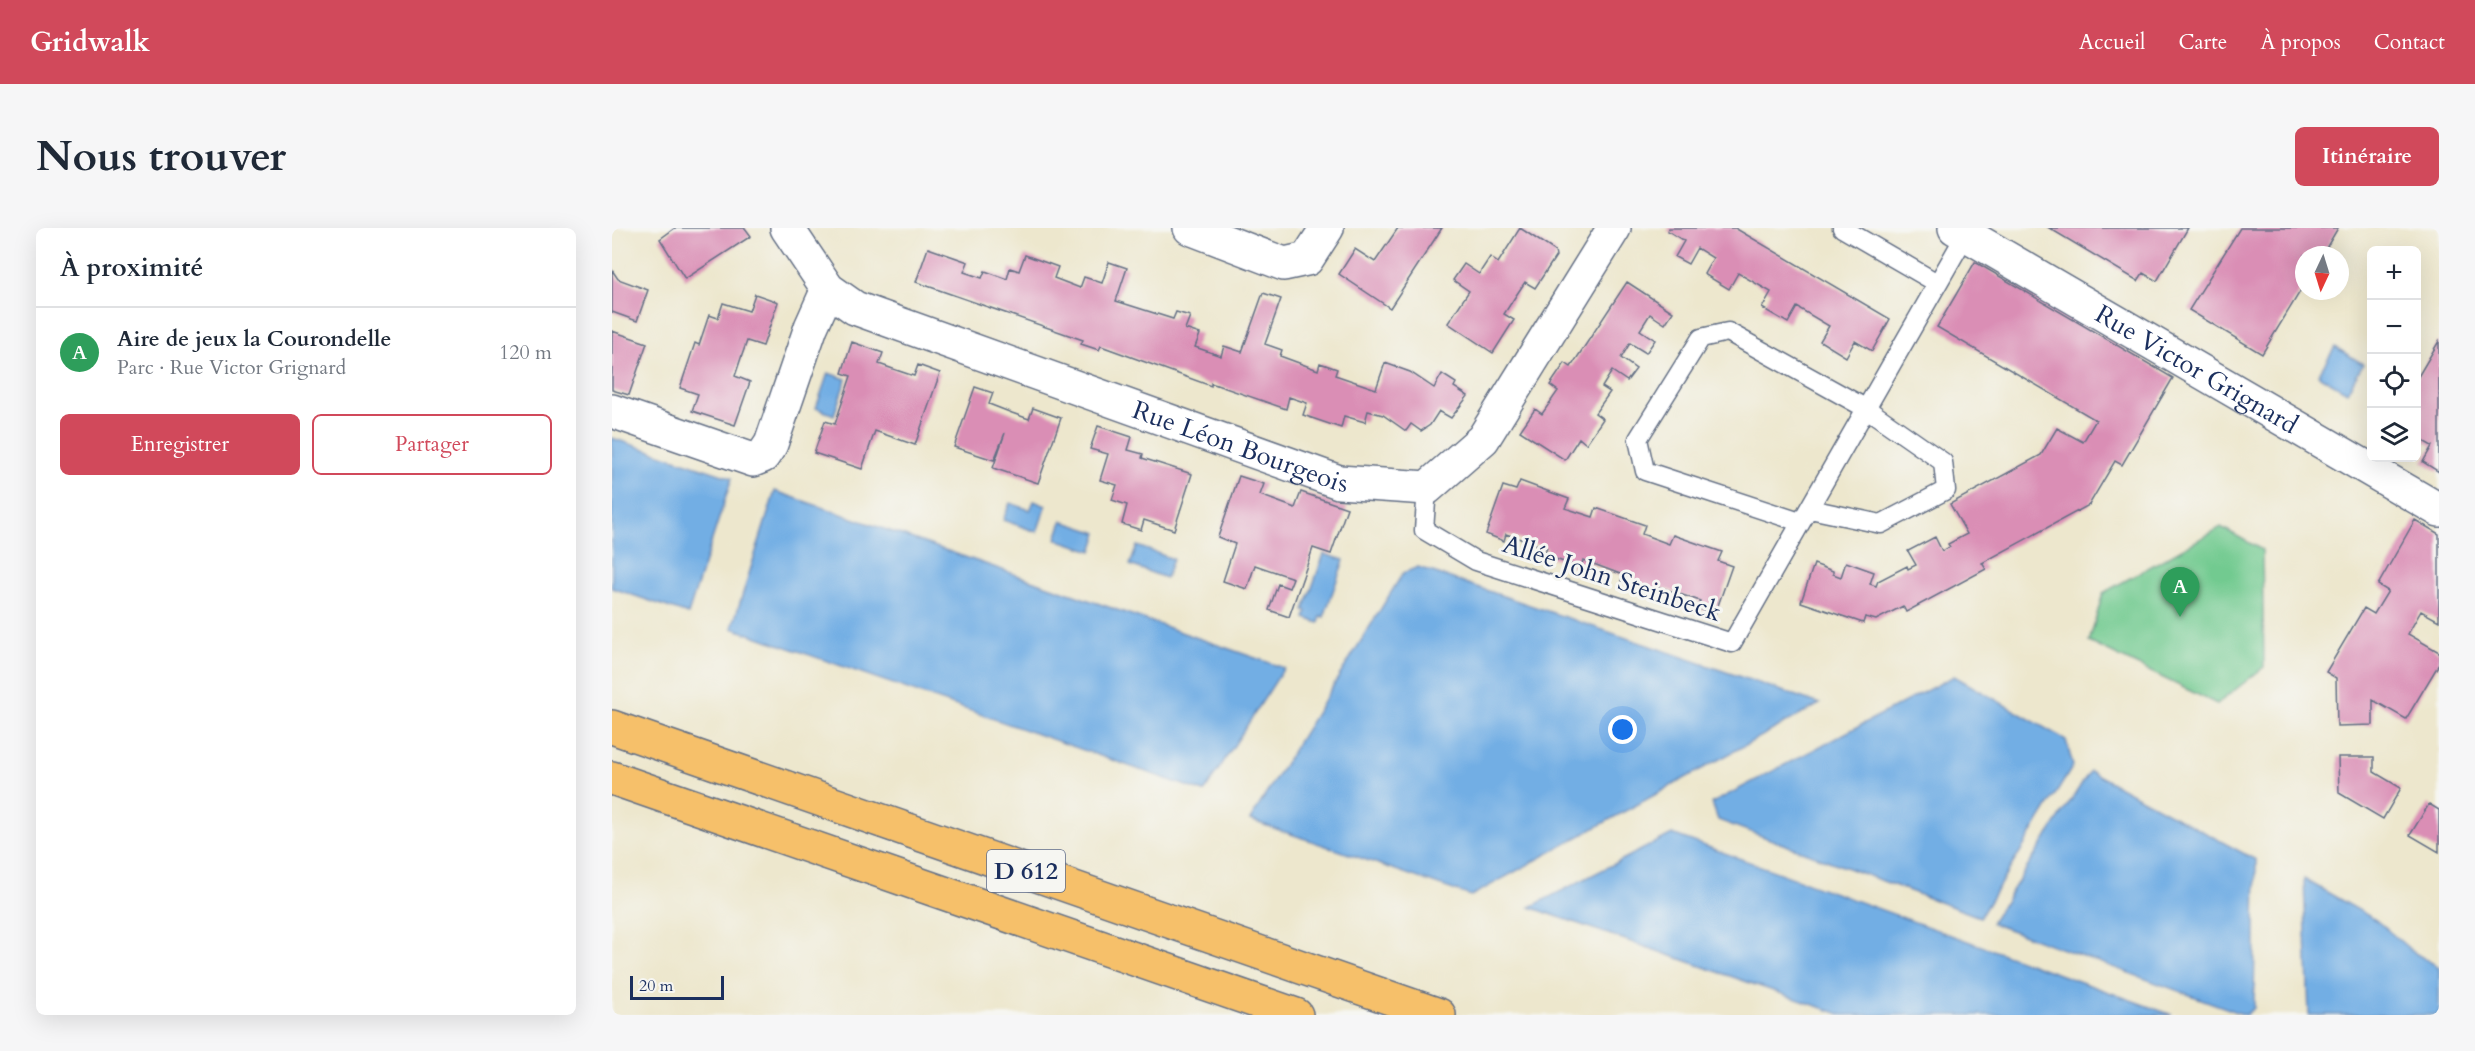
<!DOCTYPE html>
<html lang="fr">
<meta charset="utf-8">
<style>
:root{--surface:#fff;--page:#f6f6f7;--text:#1f2937;--muted:#747a83;--line:#e0e1e3;--accent:#d1495b}
body{margin:0;font-family:Cardo,serif;background:var(--page);color:var(--text)}
.controls{position:absolute;right:18px;top:18px;display:grid;overflow:hidden;border-radius:9px;box-shadow:0 6px 24px #0002}
.controls button{width:54px;height:54px;display:grid;place-items:center;padding:0;border:0;border-bottom:2px solid var(--line);background:var(--surface);color:var(--text);font:30px sans-serif}
.compass{position:absolute;left:1683px;top:18px;width:54px;height:54px;border-radius:50%;background:var(--surface);box-shadow:0 6px 24px #0002;rotate:184deg}
.scale{position:absolute;left:18px;bottom:15px;width:94px;box-sizing:border-box;padding-left:6px;border:3px solid #1b2f5e;border-top:0;font-size:16px;line-height:21px;white-space:nowrap;color:#1b2f5e;-webkit-text-stroke:4px #f6f6f2;paint-order:stroke}
.you{position:absolute;left:1011px;top:502px;width:21px;height:21px;margin:-15px;border:4px solid #fff;border-radius:50%;background:#1a73e8;box-shadow:0 0 0 9px #1a73e833}
.badge{display:grid;place-items:center;width:39px;height:39px;border-radius:50%;background:var(--accent);color:#fff;font-size:20px;font-weight:700}
.pin{position:absolute;translate:-50% -50px;filter:drop-shadow(0 2px 3px #0008)}
.pin::after{content:'';position:absolute;top:32px;width:21px;height:18px;background:inherit;clip-path:polygon(0 0,100% 0,50% 100%)}
.list{margin:0;padding:0;list-style:none}
h2{display:flex;justify-content:space-between;align-items:center;height:78px;margin:0;padding:0 24px;font-size:26px}
h2 small{font-size:20px;font-weight:400;color:var(--muted)}
.list li{display:grid;grid-template-columns:39px 1fr auto;gap:18px;align-items:center;box-sizing:border-box;height:90px;padding:0 24px;border-top:2px solid var(--line)}
.list b{display:block;font-size:22px;white-space:nowrap}
.list p{margin:0;font-size:20px;white-space:nowrap;color:var(--muted)}
.list em{font-size:20px;font-style:normal;color:var(--muted)}
.actions{display:flex;gap:12px;padding:18px 24px}
.actions a{flex:1;padding:14px 0;border:2px solid var(--accent);border-radius:9px;text-align:center;font-size:21px;color:var(--accent)}
.actions .main{background:var(--accent);color:#fff}
.icon{flex:none;width:33px;height:33px;fill:none;stroke:currentColor;stroke-width:2;stroke-linecap:round;stroke-linejoin:round}
.map{position:relative;flex:none;width:1827px;height:787px;overflow:hidden;border-radius:9px}
header{display:flex;align-items:center;gap:36px;box-sizing:border-box;height:84px;padding:0 30px;background:var(--accent);color:#fff}
header strong{font-size:28px}
nav{display:flex;gap:33px;margin-inline-start:auto;font-size:21px}
.intro{display:flex;align-items:center;justify-content:space-between;box-sizing:border-box;height:144px;padding:0 36px}
h1{margin:0;font-size:42px}
.button{padding:15px 27px;border-radius:9px;background:var(--accent);color:#fff;font-size:21px;font-weight:700}
main{display:flex;gap:36px;padding:0 36px}
aside{flex:1;background:var(--surface);border-radius:9px;box-shadow:0 6px 24px #0002}
.map>svg:first-child{display:block}
.green{fill:#72ca90;stroke:#467c77;stroke-width:1.5}
.water{fill:#72aee4;stroke:#466ea1;stroke-width:1.5}
.building{fill:#da8eb5}
.lines{fill:none;stroke-linecap:round;stroke-linejoin:round}
.service-casing{stroke:#646f85;stroke-width:21}
.minor-casing{stroke:#646f85;stroke-width:36}
.trunk-casing{stroke:#646f85;stroke-width:36}
.service{stroke:#fff;stroke-width:18}
.minor{stroke:#fff;stroke-width:33}
.trunk{stroke:#f6c06b;stroke-width:33}
.labels{text-anchor:middle;dominant-baseline:central;stroke-width:6;stroke-linejoin:round;paint-order:stroke}
.shield{fill:#f6f6f2;stroke:#5d6b8a;stroke-width:1.5}
.shield-label{font-size:24px;font-weight:bold;fill:#1b2f5e}
.street-label{font-size:26px;fill:#1b2f5e;stroke:#f6f6f2}
</style>
<header>
<strong>Gridwalk</strong>
<nav><a>Accueil</a><a>Carte</a><a>À propos</a><a>Contact</a></nav>
</header>
<div class="intro"><h1>Nous trouver</h1><a class="button">Itinéraire</a></div>
<main>
<aside>
<h2>À proximité<small></small></h2>
<ul class="list">
<li><span class="badge" style="background:#2e9e5b">A</span><div><b>Aire de jeux la Courondelle</b><p>Parc · Rue Victor Grignard</p></div><em>120 m</em></li>
</ul>
<div class="actions"><a class="main">Enregistrer</a><a>Partager</a></div>
</aside>
<div class="map">
<svg width="1827" height="787" viewBox="0 0 1827 787">
<rect width="100%" height="100%" fill="#f6f6f2"/>
<filter id="ink" filterUnits="userSpaceOnUse"><feTurbulence type="fractalNoise" baseFrequency=".0167" numOctaves="2"/><feDisplacementMap in="SourceGraphic" scale="12" xChannelSelector="R" yChannelSelector="G"/><feConvolveMatrix kernelMatrix="1 2 1 2 8 2 1 2 1" color-interpolation-filters="sRGB"/></filter>
<filter id="wash" filterUnits="userSpaceOnUse"><feTurbulence type="fractalNoise" baseFrequency=".008" numOctaves="4" result="noise"/><feDisplacementMap in="SourceGraphic" scale="24" xChannelSelector="R" yChannelSelector="G"/><feGaussianBlur stdDeviation="1.35" result="paint"/><feColorMatrix in="noise" values="0 0 0 0 0 0 0 0 0 0 0 0 0 0 0 0 0 1.4 0 .05"/><feComposite in="paint" operator="in"/></filter>
<g filter="url(#wash)">
<rect width="100%" height="100%" fill="#ede7cd"/>
<path class="green" d="M1609,299L1650,322L1652,439L1605,476L1477,414L1491,365Z"/>
<path class="water" d="M1723,119L1751,136L1735,164L1706,147Z
M216,145L234,151L222,187L204,180Z
M0,210L120,250L76,386L0,360Z
M163,263L672,440L592,564L120,400Z
M422,273L434,278L425,304L391,292L398,275L418,282Z
M450,293L486,305L480,323L444,311Z
M525,318L561,331L554,350L518,337Z
M712,326L732,332L712,389L709,388L707,395L693,390L695,383L692,382Z
M806,339L1208,476L859,668L638,592L791,345Z
M1342,448L1454,512L1461,538L1368,689L1106,592L1100,575Z
M1478,543L1644,632L1642,780L1633,787L1379,695Z
M1060,606L1560,787H1231L918,679Z
M1692,651L1764,692L1801,724L1827,739V787H1697Z"/>
<g id="blocks">
<path class="building" d="M63,0H133L139,8L73,51L48,11Z
M786,0H830L778,80L727,46L743,21L763,34Z
M908,0L943,23L944,28L923,60L913,54L903,69L892,86L902,92L881,125L836,95L857,63L841,52L852,36L867,46L878,29L886,35Z
M1057,0H1123L1278,91L1260,123L1243,113L1234,129L1208,113L1217,98L1185,79L1176,95L1150,80L1159,64L1126,45L1117,61L1092,46L1101,30L1085,20L1076,36L1063,29L1072,13L1056,3Z
M1437,0H1576L1545,53L1531,45L1526,53Z
M1628,0H1726L1710,27H1692V57L1650,126L1577,82Z
M316,20L356,34L352,44L370,50L373,43L395,51L398,40L407,43L413,27L446,39L442,50L468,60L472,49L490,55L497,34L515,40L504,73L561,91L564,84L578,88L573,101L588,106L583,119L609,128L612,118L630,124L651,65L669,71L653,116L670,122L668,128L706,142L708,135L725,141L723,147L764,161L773,135L798,144L822,160L830,146L844,155L842,159L856,168L839,190L827,183L818,197L809,203L799,196L794,203L771,187L756,183L753,194L732,188L729,200L691,187L695,175L677,169L674,181L599,155V158L489,118L487,122L469,116L471,112L304,54Z
M1363,34L1561,150L1510,237L1503,233L1477,277L1370,335L1374,341L1294,384L1291,378L1264,392L1253,389L1251,395L1189,374L1202,336L1221,343V346L1229,349L1234,334L1262,344L1258,356L1264,358L1266,353L1295,338L1296,341L1304,337L1296,323L1323,309L1330,323L1338,319L1336,316L1355,306L1338,276L1429,227L1445,200L1471,214L1484,192L1325,99Z
M0,42L6,51L36,62L25,93L0,84Z
M1015,54L1061,84L1053,96L1038,86L1028,102L1043,112L1034,125L1018,115L1009,130L1024,141L1015,153L1000,143L990,159L998,164L983,185L991,191L974,216L967,210L953,232L908,203L923,181L930,186L946,163L938,157L953,135L959,139Z
M143,66L166,74L151,118L135,113L129,130L123,148L138,154L123,197L80,183L86,166L68,160L83,115L87,117L97,87L106,90L111,75L137,83Z
M0,103L35,115L17,167L0,162Z
M1827,113V244L1811,234L1820,218L1804,209V152Z
M240,114L271,125L267,136L284,142L302,148L306,137L328,145L303,217L263,203L250,241L202,225L213,193L223,196L239,148L230,145Z
M363,159L381,165L377,176L400,185L417,191L421,180L449,190L426,255L381,240L393,205L382,232L342,219Z
M486,198L520,209L516,222L531,226L530,230L580,246L562,302L532,292L529,302L510,296L515,277L500,272L505,257L488,252L496,226L478,221Z
M627,248L652,256L648,267L683,280L689,264L735,280L719,326L701,320L677,389L657,382L666,356L677,360L681,350L643,337L635,361L611,353L623,316L606,309Z
M908,253L957,271L953,280L981,289L984,280L1033,297L1030,306L1057,316L1061,307L1110,324L1106,333L1120,338L1103,386L1085,380L1088,373L1047,359L1045,366L1009,353L1011,347L971,332L969,340L932,327L935,320L894,306L892,313L874,306L891,258L904,262Z
M1803,292L1827,306V393L1809,383L1796,406L1827,424V436L1794,491L1761,472V497L1725,498L1724,450L1714,444L1752,380L1762,386L1776,363L1766,357Z
M1726,529H1762V544L1789,560L1771,591L1727,565Z
M1817,576L1827,582V624L1798,607Z"/>
</g>
</g>
<g filter="url(#ink)">
<use href="#blocks" fill-opacity="0" stroke="#646f85" stroke-width="1.5"/>
<g class="lines">
<defs>
<path id="service" d="M1230,0L1325,55
M815,260L812,302L864,333L1120,415L1354,6
M1188,294L1033,243L1026,211L1089,110L1116,104L1255,181L1331,234L1334,262L1269,296L1198,281"/>
<g id="minor">
<path id="s1" d="M175,0L216,61L243,80L727,254L815,260L871,211L1002,0"/>
<path d="M578,0L672,36L695,31L715,0"/>
<path id="s2" d="M1343,0L1827,282"/>
<path d="M0,183L141,232L151,228L159,216L199,99L216,61"/>
</g>
<path id="trunk" d="M0,499L827,787
M0,550L684,787"/>
</defs>
<use href="#service" class="service-casing"/>
<use href="#minor" class="minor-casing"/>
<use href="#trunk" class="trunk-casing"/>
<use href="#service" class="service"/>
<use href="#minor" class="minor"/>
<use href="#trunk" class="trunk"/>
</g>
</g>
<g class="labels">
<rect class="shield" x="375" y="622" width="78" height="42" rx="4.5"/>
<g class="shield-label">
<text x="414" y="643">D 612</text>
</g>
<g class="street-label">
<text stroke="none"><textPath href="#s2" startOffset="280">Rue Victor Grignard</textPath></text>
<text stroke="none"><textPath href="#s1" startOffset="516">Rue Léon Bourgeois</textPath></text>
<text transform="translate(1000 350) rotate(18)">Allée John Steinbeck</text>
</g>
</g>
</svg>
<div class="controls">
<button>+</button>
<button>−</button>
<button><svg class="icon" aria-label="locate" viewBox="0 0 24 24"><circle cx="12" cy="12" r="6"/><path d="M12 2v4M12 18v4M2 12h4M18 12h4"/></svg></button>
<button><svg class="icon" aria-label="layers" viewBox="0 0 24 24"><path d="M12 4l9 5-9 5-9-5zM3 14l9 5 9-5"/></svg></button>
</div>
<svg class="compass" viewBox="-18 -18 36 36"><path d="M0-13l5 13h-10z" fill="#e53935"/><path d="M0 13l5-13h-10z" fill="#747a83"/></svg>
<div class="scale">20 m</div>
<div class="you"></div>
<div class="pin badge" style="left:1568px;top:389px;background:#2e9e5b">A</div>
</div>
</main>
